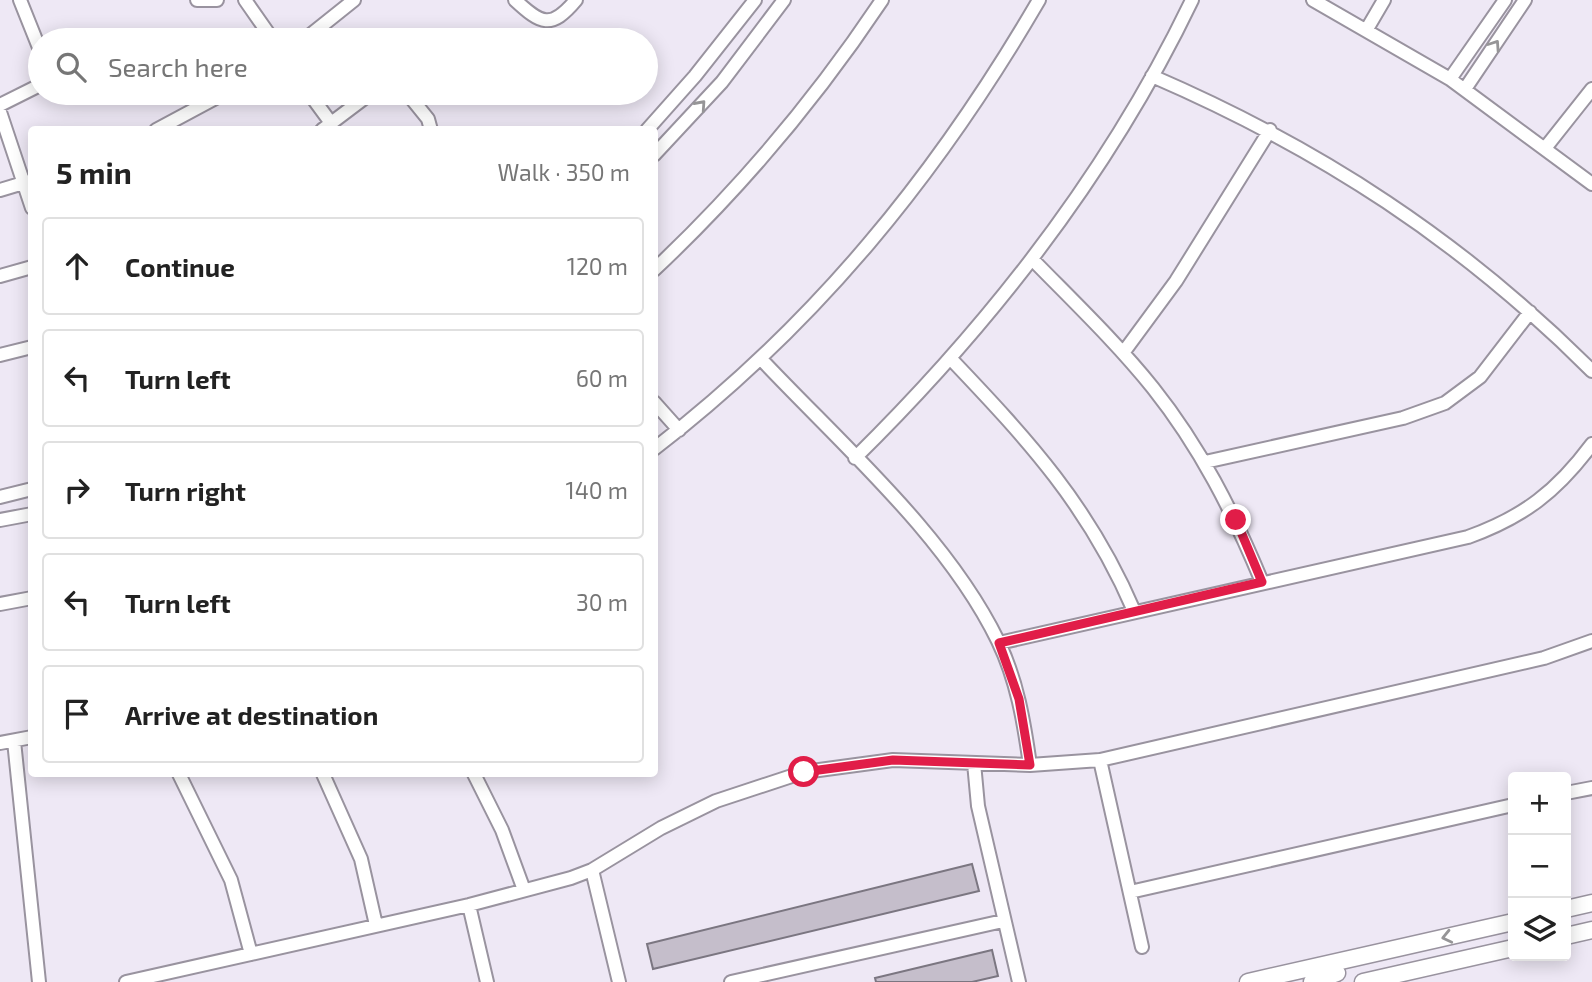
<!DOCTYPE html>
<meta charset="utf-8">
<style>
:root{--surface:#fff;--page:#f6f6f6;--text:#222;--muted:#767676;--line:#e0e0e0}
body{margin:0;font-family:"Exo 2",sans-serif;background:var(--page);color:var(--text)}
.controls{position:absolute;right:21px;bottom:21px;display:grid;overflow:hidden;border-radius:7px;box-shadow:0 4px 18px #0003}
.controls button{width:63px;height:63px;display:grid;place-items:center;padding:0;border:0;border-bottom:2px solid var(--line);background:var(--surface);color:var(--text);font:35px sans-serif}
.stop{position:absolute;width:21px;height:21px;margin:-16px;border:5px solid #e11d48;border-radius:50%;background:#fff}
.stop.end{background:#e11d48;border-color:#fff;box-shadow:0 2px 7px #0008}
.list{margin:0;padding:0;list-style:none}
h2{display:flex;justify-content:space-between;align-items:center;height:91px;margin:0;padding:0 28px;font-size:30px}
h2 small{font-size:23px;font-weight:400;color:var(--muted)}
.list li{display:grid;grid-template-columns:46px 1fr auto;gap:21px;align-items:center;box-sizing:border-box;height:98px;margin:0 14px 14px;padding:0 14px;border:2px solid var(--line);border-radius:7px}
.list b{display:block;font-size:26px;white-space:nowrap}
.list em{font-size:23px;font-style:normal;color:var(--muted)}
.icon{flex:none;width:38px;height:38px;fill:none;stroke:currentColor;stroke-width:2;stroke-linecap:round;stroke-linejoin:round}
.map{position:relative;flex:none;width:1592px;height:982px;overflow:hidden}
.search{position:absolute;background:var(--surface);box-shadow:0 4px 18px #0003;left:28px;top:28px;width:630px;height:77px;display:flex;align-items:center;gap:18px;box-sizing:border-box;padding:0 24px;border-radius:38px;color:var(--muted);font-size:26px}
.panel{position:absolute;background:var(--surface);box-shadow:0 4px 18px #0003;left:28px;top:126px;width:630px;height:651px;border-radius:7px}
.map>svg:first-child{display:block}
.building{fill:#c5becb;stroke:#7b7681;stroke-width:2}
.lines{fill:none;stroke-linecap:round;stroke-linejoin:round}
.minor-casing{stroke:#99939f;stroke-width:16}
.tertiary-casing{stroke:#99939f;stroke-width:19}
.minor{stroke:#fff;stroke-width:12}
.tertiary{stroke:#fff;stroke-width:16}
.oneway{stroke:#969597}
.route{stroke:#e11d48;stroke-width:9}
</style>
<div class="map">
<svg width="1592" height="982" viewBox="0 0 1592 982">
<rect width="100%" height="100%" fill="#eee8f5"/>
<path class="building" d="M972,864L979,891L653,969L647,944Z
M992,950L998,976L972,982H876L875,978Z"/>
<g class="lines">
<defs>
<path id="minor" d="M20,0L40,50
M197,0H217
M245,0L273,40
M515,0C541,24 551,30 576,0
M1313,0L1450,79L1592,184
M1367,29L1384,0
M304,40L354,0
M1152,76C1321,149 1462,241 1592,371
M1450,79L1505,0
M1465,89L1525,0
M309,93L331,123
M407,93L428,119L431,130
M0,105L40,85
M0,112L32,208
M156,130L225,93
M322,130L371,93
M647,130L695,76L755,0
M1546,147L1592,89
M654,155L722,82L784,0
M0,190L30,181
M1033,260C1073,301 1116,342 1153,388C1200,447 1233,512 1262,582
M654,270C741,188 816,99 882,0
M0,276L32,267
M1123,353L1176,281L1270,130
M0,355L32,347
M761,359C841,444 947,536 998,641C1017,680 1024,722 1030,765
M951,359C1029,441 1089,506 1134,611
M654,402L679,430
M654,449C816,324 937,175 1039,0
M855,458C991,324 1109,173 1192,0
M1205,462L1403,418L1445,403L1480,377L1530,312
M0,497L32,489
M0,520L32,514
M0,604L32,598
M999,643L1468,537C1524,517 1557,491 1592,444
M14,741L39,982
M0,743L32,737
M1100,760L1142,947
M974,763L978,806L1019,982
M179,774L231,880L251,954
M323,774L361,859L376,925
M474,774L502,830L524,890
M1566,793L1592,788
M592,870L619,982
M1130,892L1513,805
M469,905L487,982
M126,982L469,905L571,878L592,870L661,828L716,801L804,772L893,760L1030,765L1100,760L1544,658L1592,641
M731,982L1003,921"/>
<path id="tertiary" d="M1566,909L1592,903
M1566,936L1592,930
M1248,982L1513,922
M1312,982L1337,973
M1363,982L1513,948"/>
</defs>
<use href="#minor" class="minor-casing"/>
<use href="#tertiary" class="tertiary-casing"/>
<use href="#minor" class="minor"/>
<use href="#tertiary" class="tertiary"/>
</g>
<defs><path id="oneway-chevron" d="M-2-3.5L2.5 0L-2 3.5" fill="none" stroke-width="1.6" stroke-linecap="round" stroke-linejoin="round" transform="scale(1.75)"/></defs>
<g class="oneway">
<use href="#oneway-chevron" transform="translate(1495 45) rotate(-56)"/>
<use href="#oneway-chevron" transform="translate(701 105) rotate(-48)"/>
<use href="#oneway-chevron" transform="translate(1447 937) rotate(167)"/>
</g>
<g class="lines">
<path class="route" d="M804,772L893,760L1030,765L1019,699L999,643L1262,582L1236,520"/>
</g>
</svg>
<div class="controls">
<button>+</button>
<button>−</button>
<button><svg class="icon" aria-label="layers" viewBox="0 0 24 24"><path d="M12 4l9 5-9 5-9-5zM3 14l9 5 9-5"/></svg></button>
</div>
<div class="stop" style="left:804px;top:772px"></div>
<div class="stop end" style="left:1236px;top:520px"></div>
<div class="search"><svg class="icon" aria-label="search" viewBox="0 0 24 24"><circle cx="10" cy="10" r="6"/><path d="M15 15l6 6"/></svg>Search here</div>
<section class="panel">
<h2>5 min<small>Walk · 350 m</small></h2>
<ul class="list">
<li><svg class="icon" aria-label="ahead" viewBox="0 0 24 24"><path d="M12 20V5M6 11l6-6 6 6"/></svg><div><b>Continue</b></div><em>120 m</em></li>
<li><svg class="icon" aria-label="left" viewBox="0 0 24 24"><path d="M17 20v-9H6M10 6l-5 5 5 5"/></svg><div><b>Turn left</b></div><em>60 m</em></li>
<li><svg class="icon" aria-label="right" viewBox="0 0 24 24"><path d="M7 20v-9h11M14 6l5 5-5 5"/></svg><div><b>Turn right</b></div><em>140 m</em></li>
<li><svg class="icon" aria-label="left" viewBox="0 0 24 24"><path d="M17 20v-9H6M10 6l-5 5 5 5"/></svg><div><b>Turn left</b></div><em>30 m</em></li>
<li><svg class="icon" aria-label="arrive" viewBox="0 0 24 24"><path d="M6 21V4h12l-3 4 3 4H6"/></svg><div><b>Arrive at destination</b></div></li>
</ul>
</section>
</div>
